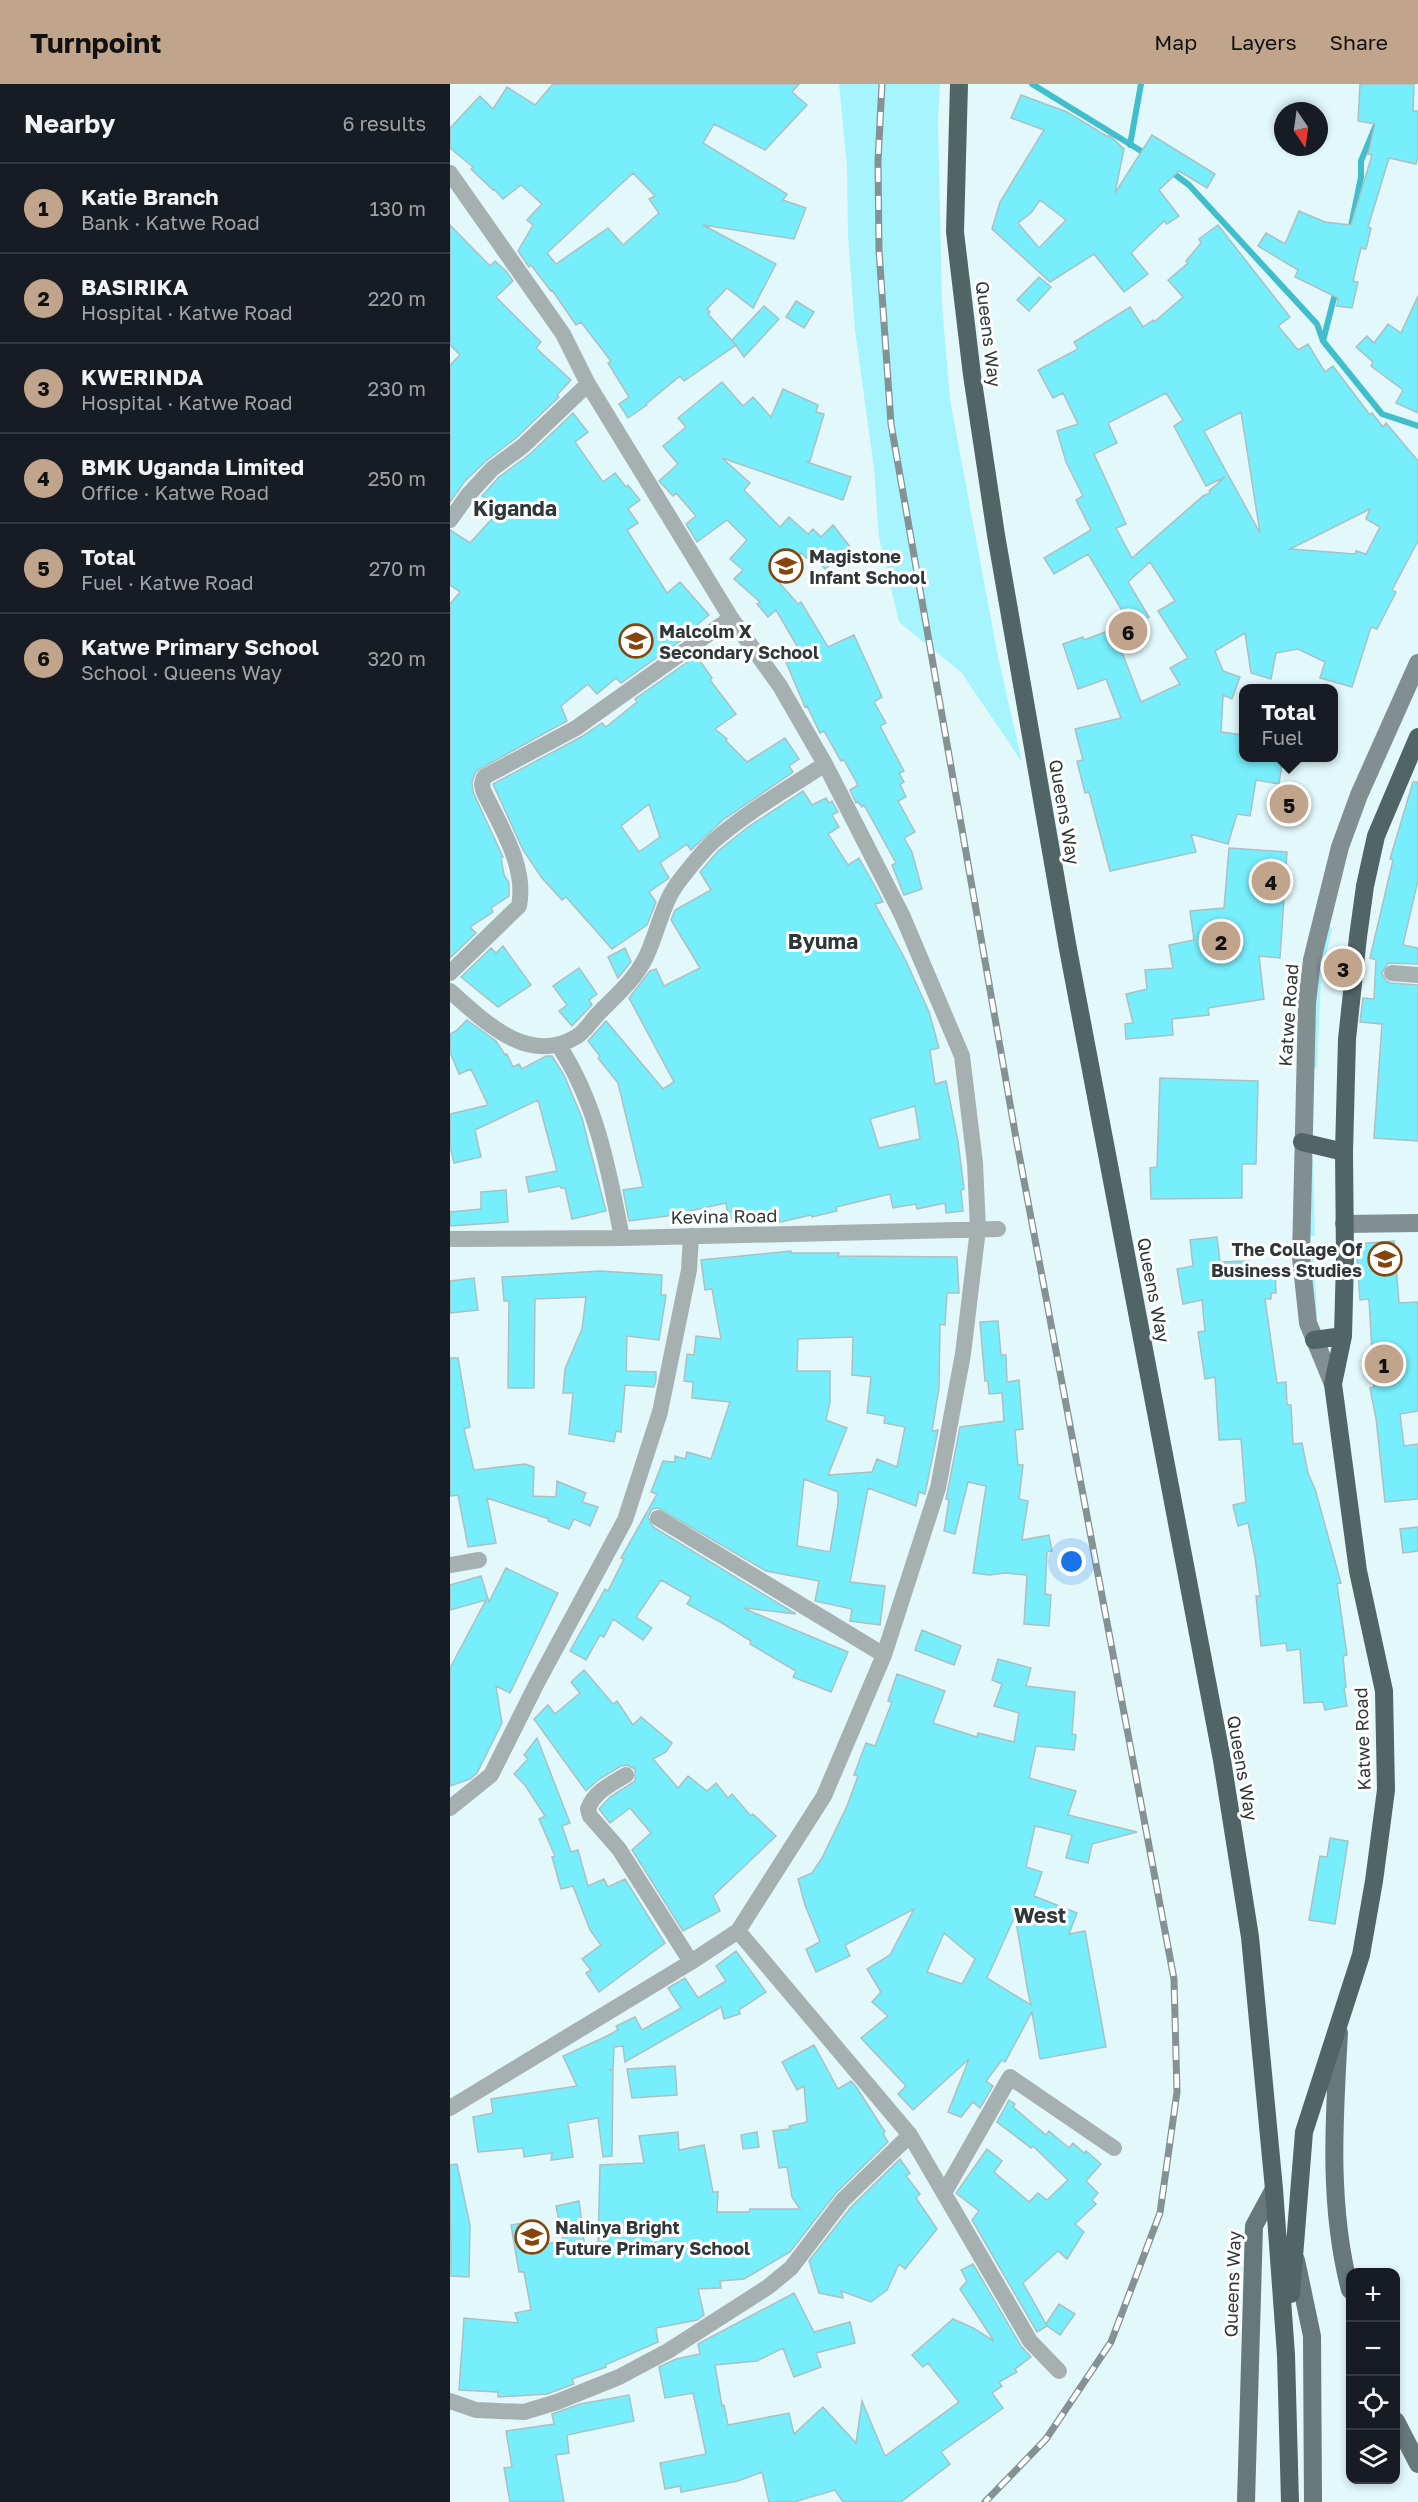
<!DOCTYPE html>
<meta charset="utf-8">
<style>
:root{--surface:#171b24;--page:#242831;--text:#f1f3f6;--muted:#9ea1a6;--line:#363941;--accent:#c0a58c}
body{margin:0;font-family:"Golos Text",sans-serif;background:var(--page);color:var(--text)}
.controls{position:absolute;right:18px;bottom:18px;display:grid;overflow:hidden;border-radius:12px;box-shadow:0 3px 9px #0003}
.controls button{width:54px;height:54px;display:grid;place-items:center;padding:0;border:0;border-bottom:2px solid var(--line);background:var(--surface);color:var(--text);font:30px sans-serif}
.compass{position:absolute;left:824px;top:18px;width:54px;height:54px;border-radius:50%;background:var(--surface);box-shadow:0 3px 9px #0003;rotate:167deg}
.you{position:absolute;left:622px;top:1478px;width:21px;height:21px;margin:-15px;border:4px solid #fff;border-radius:50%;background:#1a73e8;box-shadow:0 0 0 9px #1a73e833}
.badge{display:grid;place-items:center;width:39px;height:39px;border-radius:50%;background:var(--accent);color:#111;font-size:20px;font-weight:700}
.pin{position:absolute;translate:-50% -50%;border:3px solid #fff;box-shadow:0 2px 6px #0006}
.popup{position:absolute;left:789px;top:600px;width:99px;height:78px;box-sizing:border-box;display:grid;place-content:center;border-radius:12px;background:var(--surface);filter:drop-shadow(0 2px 4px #0005);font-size:20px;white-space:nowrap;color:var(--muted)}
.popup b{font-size:22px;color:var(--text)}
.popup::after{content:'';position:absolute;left:50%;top:100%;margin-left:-12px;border:12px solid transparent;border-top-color:var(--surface)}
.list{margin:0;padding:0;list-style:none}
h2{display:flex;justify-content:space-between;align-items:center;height:78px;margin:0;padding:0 24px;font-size:26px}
h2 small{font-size:20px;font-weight:400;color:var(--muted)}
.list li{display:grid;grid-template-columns:39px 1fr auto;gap:18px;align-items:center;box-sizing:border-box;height:90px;padding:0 24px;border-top:2px solid var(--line)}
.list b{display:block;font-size:22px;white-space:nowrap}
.list p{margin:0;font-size:20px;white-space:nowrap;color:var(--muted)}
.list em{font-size:20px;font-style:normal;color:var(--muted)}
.icon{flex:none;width:33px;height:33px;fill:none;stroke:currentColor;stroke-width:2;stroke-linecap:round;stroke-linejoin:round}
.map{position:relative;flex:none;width:968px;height:2418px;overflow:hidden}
header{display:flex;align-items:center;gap:36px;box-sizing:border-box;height:84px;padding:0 30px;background:var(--accent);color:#111}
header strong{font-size:28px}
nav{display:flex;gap:33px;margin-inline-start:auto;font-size:21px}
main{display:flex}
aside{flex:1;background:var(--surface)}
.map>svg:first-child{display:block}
.green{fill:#a5f4fe}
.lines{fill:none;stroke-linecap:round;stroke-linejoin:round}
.stream{stroke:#40becb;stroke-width:6}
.building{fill:#77eefc;stroke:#abc0c2;stroke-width:1.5;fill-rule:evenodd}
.street{stroke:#a7b0b1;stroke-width:16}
.secondary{stroke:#828f91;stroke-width:18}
.primary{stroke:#67787a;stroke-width:18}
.highway{stroke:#516466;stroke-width:18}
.rail-casing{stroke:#849294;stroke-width:7}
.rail{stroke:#fff;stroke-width:4.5;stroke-dasharray:14;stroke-linecap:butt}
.labels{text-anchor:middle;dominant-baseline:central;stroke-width:6;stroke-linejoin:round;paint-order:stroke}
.street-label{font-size:18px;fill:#2f3738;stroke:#fff}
.poi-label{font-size:18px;font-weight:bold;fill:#2f3738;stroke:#fff;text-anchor:start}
.quarter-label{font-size:21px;font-weight:bold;fill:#2f3738;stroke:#fff}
</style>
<header>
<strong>Turnpoint</strong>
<nav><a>Map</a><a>Layers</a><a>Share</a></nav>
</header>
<main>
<aside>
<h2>Nearby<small>6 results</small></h2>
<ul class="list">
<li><span class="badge">1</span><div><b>Katie Branch</b><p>Bank · Katwe Road</p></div><em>130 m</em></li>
<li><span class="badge">2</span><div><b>BASIRIKA</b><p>Hospital · Katwe Road</p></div><em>220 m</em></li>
<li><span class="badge">3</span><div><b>KWERINDA</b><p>Hospital · Katwe Road</p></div><em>230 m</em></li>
<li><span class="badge">4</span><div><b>BMK Uganda Limited</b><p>Office · Katwe Road</p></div><em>250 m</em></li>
<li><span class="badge">5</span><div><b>Total</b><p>Fuel · Katwe Road</p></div><em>270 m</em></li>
<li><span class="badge">6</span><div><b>Katwe Primary School</b><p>School · Queens Way</p></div><em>320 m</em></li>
</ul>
</aside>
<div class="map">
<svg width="968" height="2418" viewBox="0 0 968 2418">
<rect width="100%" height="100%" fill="#e2f8fb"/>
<path class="green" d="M389,0H490L488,36L492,221L500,316L548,573L572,678L511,588L449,538L429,453L424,384L405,246L398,152L397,82Z
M866,839L882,844L871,894L867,984L853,982Z
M857,1070L863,1076L865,1152H858Z
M853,1161L864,1174L867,1232L859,1236Z"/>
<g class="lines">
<path class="stream" d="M582,0L696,70
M680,61L691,0
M719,86L739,101L867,240L873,257L932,330L968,342
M900,147L911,93V77L926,41
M873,257L886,206"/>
</g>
<path class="building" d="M103,0H349L342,8L357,21L315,66L264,40L253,59L337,110L333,116L356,124L344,155L253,141L326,180L303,224L277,204L257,225L260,228L258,230L286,261L234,297L230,292L196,320L197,321L178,334L169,320L179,313L158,279L161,277L131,238L126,241L102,206L101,207L81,181L79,183L68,167L83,141L77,136L92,120L71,101L53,115L44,105L43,106L21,85L23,83L0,64V44L30,12L43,25L57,3L85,21ZM183,89L205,112L199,115L209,129L173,161L158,144L106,180L97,169Z
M910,0H964L963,27H968V72L966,80L939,74L918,143L921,144L916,165L911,164L903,197L908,198L902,224L887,222L888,214L845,193L848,186L808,162L816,149L835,160L849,127L875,138L901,141L922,71L918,70L925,40L908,37Z
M571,11L617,28L658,53L659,51L674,65L665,109L702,51L765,90L757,104L729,87L709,106L729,132L717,140L714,137L681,169L698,190L674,208L644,170L600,198L542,145L550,118L594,46L561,34ZM590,116L616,136L589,164L568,139L581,129Z
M0,141L40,182L45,177L56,187L63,197L46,213L91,258L86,264L121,296L107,311L109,313L66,354L36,377L15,397L0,418V281L10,271L0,261Z
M768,141L840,233L828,242L848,266L858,260L875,288L883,282L920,331L922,329L933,343L936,339L968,377V457L942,506L946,508L927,545L921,543L902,603L870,594L875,578L848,565L826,569L821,595L801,589L795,549L765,567L773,587L790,593L782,615L773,611L771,648L794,651V674H833L829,700L806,696L800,732L787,730L778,760L741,750L746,768L660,787L639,708L635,709L627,677L633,676L625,645L671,634L656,595L628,605L613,560L633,553L634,556L663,545L691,618L730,600L720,584L738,574L708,527L725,517L700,478L678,498L699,533L682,543L638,470L604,490L594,474L641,446L626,416L633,412L616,378L607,347L628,340L613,309L603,314L588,286L628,265L624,258L680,223L693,243L703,236L704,238L733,213L718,196L738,179L736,177L751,159L749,155ZM716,309L733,336L724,342L756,402L775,393L759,407L760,409L753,412L682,474L666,444L676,440L644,370L667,359L658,339ZM791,328L810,449L754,347ZM920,425L916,435L930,443L916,470L906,467L905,470L840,465Z
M589,193L601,203L579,227L567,216Z
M968,212V329L946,319L953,306L921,282L923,278L906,263L917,252L924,259L938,240L951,249Z
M346,217L364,228L354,244L336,233Z
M314,222L329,235L294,273L282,256Z
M272,298L293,322L303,313L321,333L333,305L368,321L366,328L374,330L360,377L357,378L401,393L393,416L272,374L300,399L294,406L330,443L339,433L358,450L363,445L371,453L383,441L401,464L375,485L364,473L360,477L351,469L326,495L348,520L351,518L378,563L404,551L432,613L424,618L436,639L430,642L454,687L449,689L454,698L450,700L456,713L448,717L465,748L454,754L462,768L472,805L454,811L442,781L446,779L414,721L412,723L408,718L406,719L400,706L408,701L394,676L391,677L374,647L370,649L357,622L355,623L333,571L350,567L326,526L318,533L307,520L310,518L284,495L293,486L280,475L297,456L277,436L247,458L236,440L246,432L226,409L223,412L209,397L228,380L213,362L236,343L228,334Z
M123,329L138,348L125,358L153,398L165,389L176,403L178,401L190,416L178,425L188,439L177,446L217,509L230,498L259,531L241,546L243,548L171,599L166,594L147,610L138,600L111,622L117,637L26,687L22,698L23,708L53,773H51L54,791L59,799V812L41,824L43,828L20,843L26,849L0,874V520L10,508L0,501V446L20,459L49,427L32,412L49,393L80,370Z
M256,565L247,573L262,594L260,596L286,630L265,645L277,655L276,657L297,678L335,654L349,675L339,682L343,688L273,736L241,766L237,760L210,779L219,794L199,808L206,818L197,841L162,865L116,813L112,816L92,794L73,766L43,700L131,653L152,639L156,643L187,618L185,615ZM199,720L210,753L189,768L171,742Z
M963,698H968V796L953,861L968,864V880L938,879L932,889L936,897L941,899L968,901V1057L924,1054L932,940L910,938L913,914L924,915L926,876L920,874L943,776L940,775Z
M353,707L362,721L376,714L379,719L382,717L388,728L382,731L389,743L378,750L398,781L409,774L426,804L433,818L425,820L456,877L479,928L489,964L480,966L485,1000L496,997L508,1057L514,1105L511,1106L513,1127L496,1129L495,1119L467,1125L466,1120L443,1124L440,1110L386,1123L387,1127L362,1133L361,1131L330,1138L329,1134L303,1139L301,1130L279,1135L276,1119L217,1132L179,1137L173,1106L193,1103L168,999L148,974L150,972L138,957L156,937L213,1005L224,998L179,914L200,887L206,885L214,902L250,884L221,836L225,826L261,806L250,788L268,767L298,743ZM465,1022L470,1055L429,1064L420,1035Z
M779,764L837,768L830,874L809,872L814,915L758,924L759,931L722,935L723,951L676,955L675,940L683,939L676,910L697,905L695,886L723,884L719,861L744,856L740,827L774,824Z
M53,862L81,901L48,923L11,893L41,864L46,869Z
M175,864L181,878L168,894L158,873Z
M129,884L147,910L139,916L142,921L122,942L109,927L117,921L103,902Z
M17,936L46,957L55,971L57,970L63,983L69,980L72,985L96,972H102L114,991L132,1034L156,1127L122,1135L115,1104H111L110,1102L79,1108L76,1093L107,1087L88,1016L25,1046L31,1073L4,1079L0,1062V1030L38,1021L21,985L9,990L0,968V950L6,947Z
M710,994L808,997L806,1080H792V1114L701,1115L700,1084L707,1083Z
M56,1106L58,1138L0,1142V1128L31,1125V1108Z
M767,1153L770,1178L799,1177L800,1184L820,1182L821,1187L825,1186L826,1209H821V1215H815L827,1299L836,1298L837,1321H841L843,1360L852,1359L858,1389L865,1405L891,1499L887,1500L897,1571L893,1572L896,1603L894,1604L897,1622L875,1626L873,1618L854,1619L850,1565L837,1567L836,1559L811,1562L806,1512H810L805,1473L798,1439L788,1442L783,1421L796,1418L791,1355L769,1356L765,1293L755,1295L748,1248L755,1247L752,1216L733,1220L727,1185L743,1182L740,1156Z
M944,1157L949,1219L968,1218V1327L950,1330L954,1362L968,1360V1415L935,1418L926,1334L920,1304L924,1303L919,1215L910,1216L906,1160Z
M341,1167V1169H389L388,1172L507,1173L509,1209H497L495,1241L490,1240L489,1304L482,1347L488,1346L475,1410L469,1408L466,1422L418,1404L400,1498L435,1502L430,1541L400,1537L402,1525L365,1517L369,1497L316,1487L208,1424L202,1425L198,1433L203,1443L346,1530L295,1524V1525L398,1568L381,1608L343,1593L346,1587L300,1560L301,1557L272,1539L237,1520L241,1513L211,1496L186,1533L202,1544L193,1556L163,1535L154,1553L150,1551L136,1576L120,1567L155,1505L158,1507L174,1475L171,1474L207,1410L201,1408L213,1377L225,1378V1372L235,1375L237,1368L261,1375L280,1318L242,1314L243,1298L234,1297L237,1270L244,1271L246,1252L271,1255L262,1205L255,1206L251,1176ZM403,1253L402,1291L421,1293L417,1329L435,1332L434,1339L455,1343L447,1383L427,1375L422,1388L378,1391L397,1344L376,1336L380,1318V1287H347L348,1255ZM354,1395L388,1408V1420L380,1468L347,1462Z
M150,1187L212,1191L211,1211H216L209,1256L177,1252L176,1287L206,1288V1296L204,1303L175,1301L171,1348L166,1347L164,1358L119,1350L123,1309H113L115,1285L132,1245L136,1213L85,1215L84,1304H58L59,1217H54L52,1193Z
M24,1194L28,1226L0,1229V1197Z
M548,1237L551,1271H556L557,1298L569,1296L573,1345L565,1346L568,1381H573L569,1415L578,1417L572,1456L599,1451L602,1467L597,1468L595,1510L601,1511L599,1542L574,1540L577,1491L555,1489L539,1491L523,1489L536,1402L518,1398L505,1450L494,1447L499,1416L496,1415L510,1343L554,1337L552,1309L539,1310L538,1297H535L530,1238Z
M0,1274H8L20,1343L14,1345L24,1386L75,1380L84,1383L83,1412L106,1413L107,1397L136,1409L132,1418L148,1423L140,1442L124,1435L119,1445L98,1437L99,1435L37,1414L46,1459L18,1463L8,1411L0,1412Z
M968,1443V1467L953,1469L950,1445Z
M56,1484L108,1509L60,1609L46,1602L52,1639L27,1689L20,1695L0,1702V1584L36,1516L0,1526V1501L31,1492L39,1518Z
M472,1546L511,1562L504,1581L465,1566Z
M548,1575L581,1584L576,1602L625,1608L622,1650L626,1651L624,1666L586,1662L579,1694L626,1707L618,1731L687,1748L642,1760L638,1779L616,1774L622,1751L585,1742L576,1783L592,1788L584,1812L627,1829L619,1850L635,1847L656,1963L590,1975L582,1928L555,1978L552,1976L536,1997L543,2002L530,2024L523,2018L511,2033L498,2028L519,1975L463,2026L448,2010L456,2002L411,1954L438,1932L422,1918L431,1908L417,1885L440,1871L464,1825L395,1861L400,1872L366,1888L356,1865L370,1858L355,1821L348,1795L362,1789L372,1774L397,1722L408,1692L404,1691L416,1659L425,1662L442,1618L438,1617L447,1590L495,1607L483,1639L527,1653L528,1649L564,1658L569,1629L544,1622L552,1600L542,1596ZM565,1832L578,1908L581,1921L537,1894ZM494,1849L525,1875L512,1900L477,1888Z
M134,1586L163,1620L167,1617L183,1641L191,1633L222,1659L216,1668L203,1675L228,1704L238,1692L257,1707L266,1699L278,1714L282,1710L301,1732L303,1730L326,1752L263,1812L270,1827L233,1847L182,1766L201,1749L180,1724L160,1739L149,1725L160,1713L185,1697V1685L177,1681L171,1682L148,1696L136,1707L84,1635L98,1621L105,1630L130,1609L121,1598Z
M87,1654L120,1739L112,1742L121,1768L128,1766L138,1802L154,1795L158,1803L175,1795L215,1859L149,1908L136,1889L141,1886L132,1875L151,1861L140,1846L123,1802L111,1805L102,1773L105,1772L89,1735L95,1732L75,1701L64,1690L78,1675L74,1671Z
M880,1754L898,1757L885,1840L859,1836L870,1772L877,1773Z
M286,1867L316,1908L289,1926L290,1930L274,1935L271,1923L175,1978L173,1962L164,1963L163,1984L160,1986H163L162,2072L153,2073L148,2034L118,2039L123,2073L101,2076L102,2069L74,2073L73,2064L28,2068L23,2033L43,2029L41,2015L127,2002L113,1972L155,1953L168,1946L166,1942L185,1933L192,1946L231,1924L218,1904L235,1894L248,1914L276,1897L266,1882Z
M364,1961L388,2005L401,1997L407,2004L435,2048L433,2050L438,2058L386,2109L340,2168L294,2195L270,2197L271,2204L248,2205L254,2231L247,2236L206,2244L208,2258L155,2281L156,2283L122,2295L124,2300L97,2310L48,2313V2308L9,2306L14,2234L68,2239L65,2229L81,2226L74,2188H69L61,2141L79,2138L85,2163L113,2156L106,2122L129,2117L135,2164L148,2163L150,2081L194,2079L189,2052L228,2048L229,2066L254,2061L263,2108H268L267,2128H299L300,2125H350L342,2113L337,2083L329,2084L323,2047L340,2045L339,2042L357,2038L354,2002L347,2006L332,1978Z
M225,1982L227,2011L182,2014L177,1985Z
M559,2016L565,2020L563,2023L596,2051L599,2047L619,2064L623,2059L634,2069L636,2067L651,2080L636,2097L648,2109L642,2116L646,2120L625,2140L634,2148L617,2175L608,2167L573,2199L596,2240L609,2220L625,2230L610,2251L597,2242L587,2248L522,2136L529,2127L506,2109L537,2065L552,2077L544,2088L579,2118L588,2109L597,2116L618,2096L583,2062L581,2064L547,2038Z
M307,2048L309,2063L293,2065L291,2051Z
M450,2075L460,2089L456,2092L470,2110L466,2114L487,2145L455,2185L449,2180L437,2206L421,2218L391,2207L393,2214L369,2209L359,2177L401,2123Z
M7,2080L20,2141L19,2193L1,2192L0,2081Z
M523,2180L571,2262L581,2273L565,2285L567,2288L549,2298L552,2302L542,2309L553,2324L491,2368L500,2380L451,2418H393L385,2406L344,2418H319L312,2388L288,2397L231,2408L230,2402L215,2405L210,2379L256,2370L243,2309L215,2314L209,2283L226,2275L250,2270L248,2260L344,2209L364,2248L400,2238L405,2259L366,2269L371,2283L344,2293L333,2264L307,2277L265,2281L272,2322L274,2321L278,2341L339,2329L344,2350L373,2323L406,2359L412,2317L435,2372L509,2318L478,2279L473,2283L462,2271L503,2235L523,2244L544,2257L510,2205L517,2197L511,2186Z
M179,2311L184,2337L117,2351L119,2369L106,2371L114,2418H60L54,2384L62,2383L56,2347L104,2340L102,2330L130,2320Z"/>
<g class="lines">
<path class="street" d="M0,89L113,250L138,300L281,534L330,602L375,680L452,831L512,972L525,1079L528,1145L513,1270L488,1404L434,1571L374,1712L288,1847L241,1878L0,2024
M0,436L18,411L42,385L73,362L138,300
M0,889L69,822C77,782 50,742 33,706L32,700L34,693L126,644L281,534
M942,889L968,891
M0,907C34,937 78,982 126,953C135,948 141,937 148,930C165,912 183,898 195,875C208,849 212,818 230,796C241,782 253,766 266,755C300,726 339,704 375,680
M109,962C147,1020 159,1087 172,1154
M0,1155L172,1154L548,1145
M208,1434L434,1571
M0,1481L29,1476
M176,1691C161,1700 144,1708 138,1725L140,1732L169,1765L241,1878
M0,1724L41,1691L87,1599L175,1436L210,1328L239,1186L241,1152
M288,1847L460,2051L580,2257L609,2287
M494,2109L560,1993L664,2064
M0,2317L26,2326L74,2328L107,2318L169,2293L218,2267L318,2203L341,2184L393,2116L460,2051"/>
<path class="secondary" d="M894,1140L968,1139
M883,1300L858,1239L851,1173L857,919L862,876L890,763L909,711L968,579"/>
<path class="primary" d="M889,1949C884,2035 878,2122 900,2206
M846,2176L862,2252L863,2418
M946,2337L968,2380
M796,2418L804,2142L824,2105"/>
<path class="highway" d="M509,0L505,148L522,291L546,451L618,865L772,1676L800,1853L824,2105L836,2271L840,2418
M852,1058L894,1068
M864,1256L893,1252
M841,2210L854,2048L911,1871L924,1797L936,1706L934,1607L908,1487L883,1300L893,1252L895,1175L894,1068L897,955L908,853L915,802L926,752L968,653"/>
<defs>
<path id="rail" d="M432,0L428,77L429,166L441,340L566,1054L724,1895L727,2008L710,2129L661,2258L596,2355L535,2418"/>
</defs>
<use href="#rail" class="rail-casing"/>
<use href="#rail" class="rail"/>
</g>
<defs>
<symbol id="school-ring" viewBox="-11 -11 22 22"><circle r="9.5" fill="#fff" stroke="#85450b" stroke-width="1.5"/><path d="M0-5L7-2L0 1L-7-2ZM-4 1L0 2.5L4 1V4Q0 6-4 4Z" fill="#85450b"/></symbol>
</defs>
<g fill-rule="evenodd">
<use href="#school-ring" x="317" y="463" width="38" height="38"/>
<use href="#school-ring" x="167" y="538" width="38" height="38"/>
<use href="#school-ring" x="916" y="1156" width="38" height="38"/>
<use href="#school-ring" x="63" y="2134" width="38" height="38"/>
</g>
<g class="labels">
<g class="street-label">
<text transform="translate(539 250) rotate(83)">Queens Way</text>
<text transform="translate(615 728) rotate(80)">Queens Way</text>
<text transform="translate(838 931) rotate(-86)">Katwe Road</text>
<text transform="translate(274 1132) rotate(-1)">Kevina Road</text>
<text transform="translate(704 1206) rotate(79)">Queens Way</text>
<text transform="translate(912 1655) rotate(-92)">Katwe Road</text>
<text transform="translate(793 1684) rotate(80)">Queens Way</text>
<text transform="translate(782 2200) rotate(-88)">Queens Way</text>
</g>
<g class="poi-label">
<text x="359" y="472">Magistone<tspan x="359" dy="21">Infant School</tspan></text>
<text x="209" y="547">Malcolm X<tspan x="209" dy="21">Secondary School</tspan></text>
<text x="912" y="1165" text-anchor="end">The Collage Of<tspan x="912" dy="21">Business Studies</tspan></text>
<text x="105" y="2143">Nalinya Bright<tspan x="105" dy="21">Future Primary School</tspan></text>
</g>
<g class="quarter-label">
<text x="65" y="424">Kiganda</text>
<text x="373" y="857">Byuma</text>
<text x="590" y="1831">West</text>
</g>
</g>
</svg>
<div class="controls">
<button>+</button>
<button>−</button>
<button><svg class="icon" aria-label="locate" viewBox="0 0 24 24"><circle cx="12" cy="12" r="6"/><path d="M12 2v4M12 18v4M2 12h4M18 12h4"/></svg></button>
<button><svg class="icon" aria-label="layers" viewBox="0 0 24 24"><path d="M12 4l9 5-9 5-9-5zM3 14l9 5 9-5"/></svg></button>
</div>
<svg class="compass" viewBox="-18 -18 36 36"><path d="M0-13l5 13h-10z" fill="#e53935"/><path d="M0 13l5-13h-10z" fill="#9ea1a6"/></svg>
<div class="you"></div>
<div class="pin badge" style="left:934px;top:1280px">1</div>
<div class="pin badge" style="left:771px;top:857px">2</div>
<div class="pin badge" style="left:893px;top:884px">3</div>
<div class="pin badge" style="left:821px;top:797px">4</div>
<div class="pin badge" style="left:839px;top:720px">5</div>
<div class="popup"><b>Total</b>Fuel</div>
<div class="pin badge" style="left:678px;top:547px">6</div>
</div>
</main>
